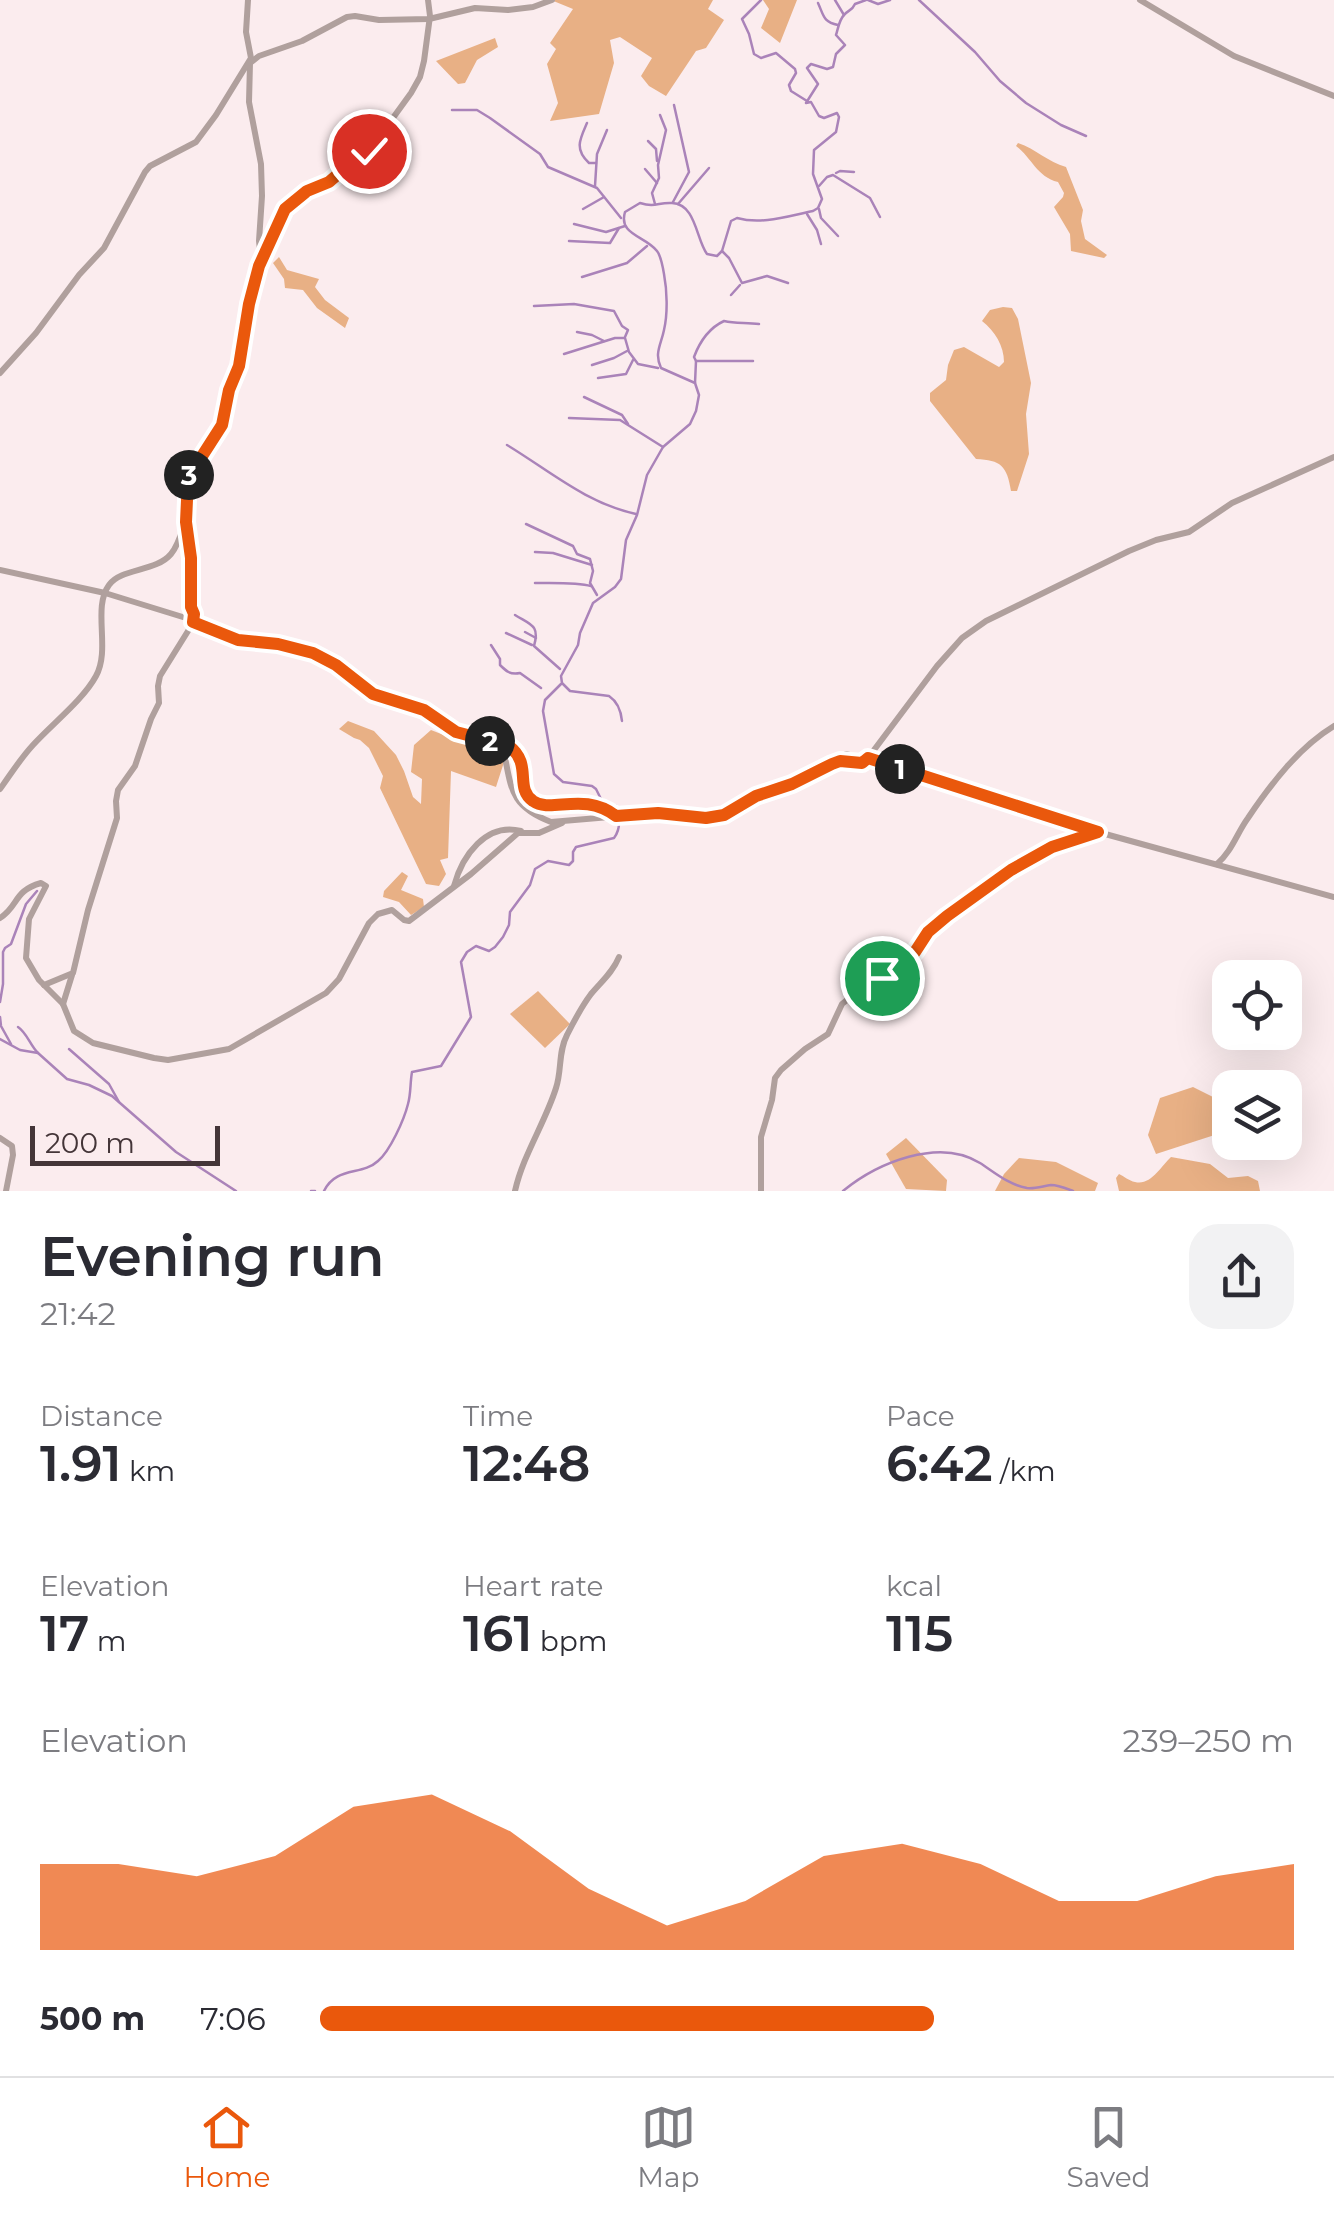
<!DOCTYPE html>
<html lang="en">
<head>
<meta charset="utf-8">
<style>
  :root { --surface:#fff; --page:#f2f2f3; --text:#2b2b33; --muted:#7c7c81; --line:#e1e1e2; --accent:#ea580c }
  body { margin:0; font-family:Montserrat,sans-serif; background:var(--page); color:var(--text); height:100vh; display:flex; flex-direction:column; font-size:38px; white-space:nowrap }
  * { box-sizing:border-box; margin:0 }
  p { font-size:32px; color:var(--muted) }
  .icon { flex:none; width:55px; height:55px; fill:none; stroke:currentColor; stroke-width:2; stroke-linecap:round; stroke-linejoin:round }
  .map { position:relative; height:1191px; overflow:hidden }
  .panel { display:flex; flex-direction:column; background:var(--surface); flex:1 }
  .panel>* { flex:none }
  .tools { position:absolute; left:1212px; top:960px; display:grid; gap:20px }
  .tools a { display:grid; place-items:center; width:90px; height:90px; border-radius:20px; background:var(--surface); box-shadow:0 10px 40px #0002; font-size:50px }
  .scale { position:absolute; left:30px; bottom:25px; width:190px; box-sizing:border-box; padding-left:10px; border:5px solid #443538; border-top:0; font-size:28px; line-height:35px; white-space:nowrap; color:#443538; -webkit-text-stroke:8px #fbecee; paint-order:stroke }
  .pin { position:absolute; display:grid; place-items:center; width:85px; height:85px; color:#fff; margin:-42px; border:5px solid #fff; border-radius:50%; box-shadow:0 2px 10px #0007 }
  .km { position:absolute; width:50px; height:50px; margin:-25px; border-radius:50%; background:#222; color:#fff; font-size:28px; line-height:50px; text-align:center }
  .round { display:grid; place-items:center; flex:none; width:105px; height:105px; border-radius:30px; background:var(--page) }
  .headline { display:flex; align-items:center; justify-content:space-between; height:170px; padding:0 40px }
  h1 { font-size:55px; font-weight:600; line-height:75px }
  .stats { display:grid; grid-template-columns:repeat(3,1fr); gap:15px; height:170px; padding:10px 40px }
  .stats div { display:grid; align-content:center }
  .stats b { font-size:50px; font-weight:600 }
  .stats small { font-size:28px; font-weight:400 }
  .stats p { font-size:28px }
  .chart { height:280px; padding:20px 40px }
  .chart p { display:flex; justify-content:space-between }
  .chart svg { width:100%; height:180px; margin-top:10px; fill:var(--accent); opacity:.7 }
  ul { padding:0 40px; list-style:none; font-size:32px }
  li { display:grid; grid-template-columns:160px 120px 1fr; align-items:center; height:75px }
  li i { height:25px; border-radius:12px; background:var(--accent) }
  .menu { display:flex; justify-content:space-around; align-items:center; height:140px; border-top:2px solid var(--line); background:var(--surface); font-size:28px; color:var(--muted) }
  .menu a { display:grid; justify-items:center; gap:5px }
  .menu .on { color:var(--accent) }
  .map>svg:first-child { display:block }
</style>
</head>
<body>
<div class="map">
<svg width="1334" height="1191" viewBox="0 0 1334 1191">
  <rect width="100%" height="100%" fill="#fbecee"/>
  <g fill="#e8b085">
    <path d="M551,0H713L708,9L724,20L706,48L696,51L666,96L649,86L641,76L652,58L620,37L610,40L614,63L599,114L550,121L558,103L547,64L556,49L550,43L573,9Z"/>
    <path d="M763,0H797L780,43L761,28L769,9Z"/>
    <path d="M495,38L498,47L477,60L465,83L458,84L436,61Z"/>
    <path d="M1018,143C1036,149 1048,162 1066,167L1083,210L1081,221L1085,239L1107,255L1104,258L1071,251L1070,234L1054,207L1063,197L1064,193L1058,182C1037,177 1032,158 1016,146Z"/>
    <path d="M279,257L287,270L319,279L315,287L325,300L349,318L345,328L317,308L303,290L285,288L284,279L273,263Z"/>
    <path d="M1003,307L1012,308L1018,319L1031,383L1026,414L1029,454L1017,491H1011C1007,466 1001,460 976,459L930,401V393L946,380L948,365L954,350L964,347L999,367L1004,362C1004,346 995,331 982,321L990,310Z"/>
    <path d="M348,721L374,731L396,755L404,771L413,797L421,804L422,779L411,772L414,745L431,730L505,759L496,787L451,771L448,858L440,860L446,874L439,886L426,884L380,788L383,776L369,748L360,740L354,738L339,729Z"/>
    <path d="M402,872L408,876L401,890L423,899L424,907L411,915L399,902L383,897L384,891Z"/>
    <path d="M538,991L570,1024L545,1048L510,1014Z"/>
    <path d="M1193,1087L1221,1101L1230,1130L1156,1154L1148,1135L1160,1098Z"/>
    <path d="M906,1138L947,1180L946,1191L906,1189L886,1154Z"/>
    <path d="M1171,1157L1210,1164L1228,1178L1248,1176L1258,1181L1260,1191H1119L1116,1178L1119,1174C1124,1176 1129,1181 1135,1182C1151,1186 1161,1166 1171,1157Z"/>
    <path d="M1019,1158L1056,1162L1098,1183L1095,1191H995L1004,1174Z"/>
  </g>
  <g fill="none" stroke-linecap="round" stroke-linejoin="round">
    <g stroke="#aa83b9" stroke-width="2.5">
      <path d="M761,0L742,19L749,34L754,54L761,58L776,53L795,69L796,73L789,85L791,91L807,101"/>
      <path d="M835,0L844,15"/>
      <path d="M868,0L878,4L890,0"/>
      <path d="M919,0L975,52L1000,81L1026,103L1061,125L1086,136"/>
      <path d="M818,3C824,16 823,22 838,25"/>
      <path d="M452,110H477L490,118L540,154L548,167L597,188L621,218"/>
      <path d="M587,123C580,139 574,149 589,163H596"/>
      <path d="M648,141L656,149L657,161"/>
      <path d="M645,169L657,183"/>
      <path d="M836,173L840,171L854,172"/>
      <path d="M595,186L597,154L607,130"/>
      <path d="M819,186L827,177L833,175L870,198L880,217"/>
      <path d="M673,202L689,172L674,105"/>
      <path d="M655,204L652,193L659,178L658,165L666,130L660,115"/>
      <path d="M678,204L709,168"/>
      <path d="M583,209L604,197"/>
      <path d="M819,209L821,218L838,236"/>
      <path d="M807,214L817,230L821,244"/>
      <path d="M574,224L606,232L625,226"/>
      <path d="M569,241L610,243L619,228"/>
      <path d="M722,251L729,258L742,283L767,276L788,283"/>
      <path d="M582,277L627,263L647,246"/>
      <path d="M731,295L740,285"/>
      <path d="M534,306L574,304L614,311L622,326L628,330L625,337"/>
      <path d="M577,332L592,335L604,341"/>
      <path d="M564,354L615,338H625L629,352L638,364L658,368"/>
      <path d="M696,361L694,357C700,341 709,328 724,321C736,324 747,322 759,324"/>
      <path d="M592,365L614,358L627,351"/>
      <path d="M598,378L626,374L633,360"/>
      <path d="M695,383L696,361H753"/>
      <path d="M584,397L622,415L628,424"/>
      <path d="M569,418L620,420L663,447"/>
      <path d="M507,445C550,471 586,503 636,514"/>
      <path d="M526,524L573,546L577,554L590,559L593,571L590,583L597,595"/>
      <path d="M535,552L553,553L592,565"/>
      <path d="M535,583C550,583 577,582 591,586"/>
      <path d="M515,615C531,625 540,625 534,646L560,669"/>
      <path d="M525,632L536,638"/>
      <path d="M506,633L532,645"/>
      <path d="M491,645L500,659V665C506,671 510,675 520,673L541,688"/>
      <path d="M622,721C621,711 618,702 609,696L570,691L562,683L561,676L578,645L580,633L593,603L615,587L621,579L626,540L637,515L647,475L663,447L690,424L696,411L699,395L695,383L661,368C654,353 661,345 664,330C668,313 667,290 664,274C663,268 661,256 657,251C646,236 618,235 625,212L640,203C656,208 658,202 672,203C696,204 696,239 707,254L717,256L722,251L731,221L737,218C762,225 788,216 813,211L818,208L822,199L813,174L814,150L836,132L839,117L837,113L824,118L819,116L811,102L806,103L818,84L807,68L811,64L827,69L833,67L836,54L845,45L836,35C838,29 839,20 844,15C848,10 852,11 855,4L866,0"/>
      <path d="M0,1002L3,984V952L5,948L11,944L26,904L37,891"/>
      <path d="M0,1017L1,1026L11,1044"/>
      <path d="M18,1027C27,1033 30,1045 38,1053"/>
      <path d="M0,1039L20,1050L38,1053L67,1079L89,1085L112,1096L176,1152L236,1191"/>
      <path d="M69,1049L109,1084L119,1102"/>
      <path d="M311,1191H315"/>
      <path d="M324,1191C336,1166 362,1176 378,1161C390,1151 404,1120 408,1104C411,1094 410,1083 412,1072L441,1066L471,1017L461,962L467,952L476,946L489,951L495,947L503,937L509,925L510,912L530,885L535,869L548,861L569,865L573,861V852L576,847L614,838C621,829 620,816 616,806L601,799L596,789L592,786L563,782L554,774L543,711L545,700L561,684"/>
      <path d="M843,1191C877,1163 939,1137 980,1163C994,1172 1009,1185 1027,1188C1035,1189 1043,1186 1051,1185C1058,1185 1065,1188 1073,1191"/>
    </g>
    <g stroke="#b0a09d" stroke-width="6">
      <path d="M1140,0L1234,56L1334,96"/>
      <path d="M261,259L259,241L262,196L261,164L249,102L250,63L259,56L302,41L347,17L355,16L379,20L429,19L475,8L508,10L533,7L552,0"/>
      <path d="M0,373L36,333L79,275L104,248L145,172L150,166L196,142L216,115L251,58L246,32L248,0"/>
      <path d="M0,570L105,593L186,618L238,640L278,644L313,653L336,665L373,694L424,710L456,732L509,746L521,759L524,789L528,796L538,804H593L605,808L616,817"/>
      <path d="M502,744C512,784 506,805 551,822L657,813L706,818L723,815L756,796L792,783L832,763L840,761L862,763L868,758L937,666L962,638L986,621L1129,551L1156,540L1189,532L1232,503L1334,457"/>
      <path d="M846,754L1015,804L1087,829L1334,897"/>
      <path d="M0,789C11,774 20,759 33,745C52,724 83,700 96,676C111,649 92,608 109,585C121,568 156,572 171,554C177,547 181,535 184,526"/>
      <path d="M1217,864C1232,851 1237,833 1248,818C1271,784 1299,747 1334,726"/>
      <path d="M454,886C462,856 486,822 521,831"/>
      <path d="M0,918C19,906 13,891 41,883L46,886L29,919L26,958L39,980L63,1004L74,1031L93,1043L154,1058L168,1060L229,1049L326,993L339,979L369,923L378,914L392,910L404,920L409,921L471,874L518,833H539L562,823"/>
      <path d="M44,985L73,973L88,910L117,818L116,801L118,790L135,766L151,719L159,703L158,686L160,676L193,623L191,558L186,522L188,478L222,425L229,390L239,366L249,304L259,266L285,209L307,191L329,182L352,162L369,151L411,93L420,77L424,61L430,16L428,0"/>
      <path d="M63,1004L72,975"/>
      <path d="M0,1138L12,1146L13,1155L6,1191"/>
      <path d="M515,1191C523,1155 545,1123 556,1088C562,1070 558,1052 567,1035C574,1021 582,1006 591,994C601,982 613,972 619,957"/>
      <path d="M761,1191V1137L772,1100L775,1078L781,1070L805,1049L828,1034L842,1004L853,995L877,989L882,979L915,953L928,933L947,915L1037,854L1052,847L1098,832"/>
    </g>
  </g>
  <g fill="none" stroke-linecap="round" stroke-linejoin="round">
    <defs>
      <path id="route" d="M369,151L352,162L329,182L307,191L285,209L259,266L249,304L239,366L229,390L222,425L188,478L186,522L191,558V607L194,614L193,622L238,640L278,644L313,653L336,665L373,694L424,710L456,732L509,746C533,764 514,788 533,801C551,814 583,791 616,816L658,813L706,818L724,815L756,796L792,784L832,764L840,761L862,763L868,758L1098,832L1052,847L1011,870L947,916L928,932L915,952L882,978"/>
    </defs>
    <use href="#route" stroke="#fff" stroke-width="20"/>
    <use href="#route" stroke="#ea580c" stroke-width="12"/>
  </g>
</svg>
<div class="tools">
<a><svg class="icon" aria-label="locate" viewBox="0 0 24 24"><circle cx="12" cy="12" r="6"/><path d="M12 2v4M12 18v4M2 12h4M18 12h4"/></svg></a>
<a><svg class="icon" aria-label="layers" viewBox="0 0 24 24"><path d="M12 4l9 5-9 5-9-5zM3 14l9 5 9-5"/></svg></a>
</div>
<div class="scale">200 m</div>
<div class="pin" style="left:882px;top:978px;background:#1e9e55"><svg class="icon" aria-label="arrive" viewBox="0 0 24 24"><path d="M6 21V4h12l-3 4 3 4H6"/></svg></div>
<div class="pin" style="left:369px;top:151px;background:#d93025"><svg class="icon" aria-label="check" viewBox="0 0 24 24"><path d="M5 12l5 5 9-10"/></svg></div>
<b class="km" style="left:900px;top:769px">1</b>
<b class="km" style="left:490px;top:741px">2</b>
<b class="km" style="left:189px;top:475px">3</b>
</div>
<section class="panel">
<div class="headline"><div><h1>Evening run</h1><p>21:42</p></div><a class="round"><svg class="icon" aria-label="share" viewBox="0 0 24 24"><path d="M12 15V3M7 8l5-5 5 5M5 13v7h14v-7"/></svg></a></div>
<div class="stats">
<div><p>Distance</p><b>1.91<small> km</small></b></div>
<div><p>Time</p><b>12:48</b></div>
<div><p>Pace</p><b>6:42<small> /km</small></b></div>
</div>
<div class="stats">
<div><p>Elevation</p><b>17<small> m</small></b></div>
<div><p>Heart rate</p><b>161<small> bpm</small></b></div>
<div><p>kcal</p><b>115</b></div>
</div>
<div class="chart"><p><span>Elevation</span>239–250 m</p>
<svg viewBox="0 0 160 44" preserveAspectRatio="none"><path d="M0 44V23L10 23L20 26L30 21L40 9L50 6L60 15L70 29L80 38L90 32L100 21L110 18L120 23L130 32L140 32L150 26L160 23V44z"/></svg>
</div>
<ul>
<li><b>500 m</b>7:06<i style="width:63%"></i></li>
</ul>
</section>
<nav class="menu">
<a class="on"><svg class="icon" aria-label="home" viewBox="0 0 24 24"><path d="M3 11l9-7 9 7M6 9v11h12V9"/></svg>Home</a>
<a><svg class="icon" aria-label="map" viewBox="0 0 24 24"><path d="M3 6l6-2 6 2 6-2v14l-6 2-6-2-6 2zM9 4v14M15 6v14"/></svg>Map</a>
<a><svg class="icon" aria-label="saved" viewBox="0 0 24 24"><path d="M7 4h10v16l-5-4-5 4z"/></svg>Saved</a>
</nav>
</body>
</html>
